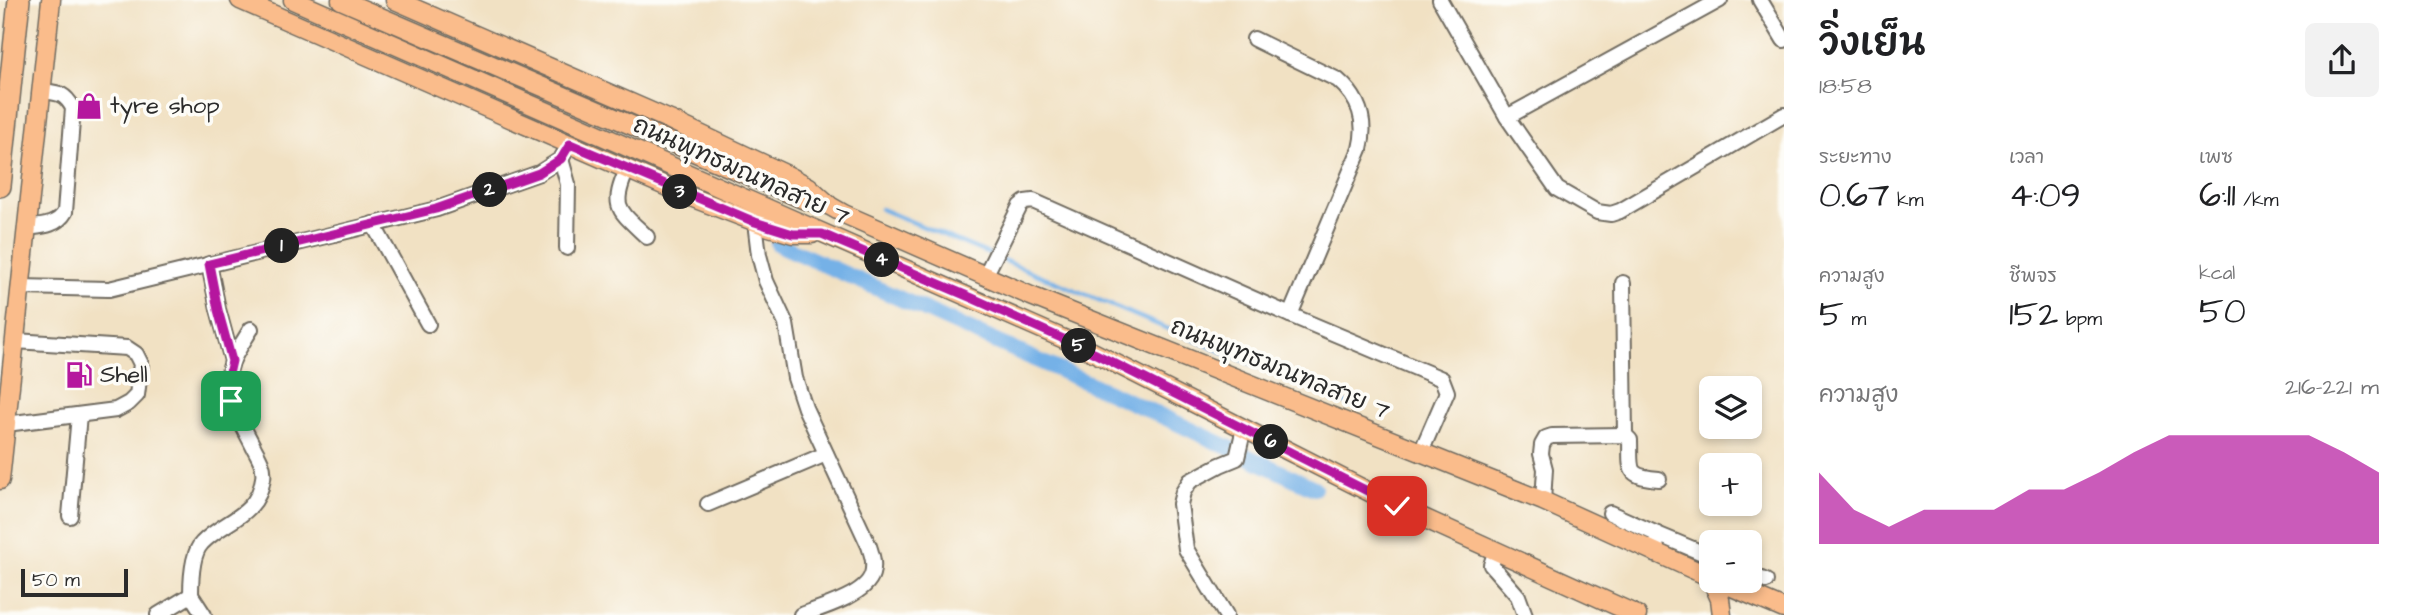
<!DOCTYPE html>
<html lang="th">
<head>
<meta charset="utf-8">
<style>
  :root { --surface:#fff; --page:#f2f2f2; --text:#202124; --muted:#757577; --accent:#b5179e }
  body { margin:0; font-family:"Architects Daughter","Playpen Sans Thai",sans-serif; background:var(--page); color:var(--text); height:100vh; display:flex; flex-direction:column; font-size:26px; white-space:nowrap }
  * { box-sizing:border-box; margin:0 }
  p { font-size:23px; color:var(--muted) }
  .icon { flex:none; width:38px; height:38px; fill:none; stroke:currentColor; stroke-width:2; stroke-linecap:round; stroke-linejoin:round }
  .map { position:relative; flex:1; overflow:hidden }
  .details { display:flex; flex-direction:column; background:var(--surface); width:630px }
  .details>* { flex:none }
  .buttons { position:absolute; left:1699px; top:376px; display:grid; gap:14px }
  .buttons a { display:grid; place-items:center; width:63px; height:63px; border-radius:10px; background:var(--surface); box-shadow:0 4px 10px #0003; font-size:35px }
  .scale { position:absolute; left:21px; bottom:18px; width:107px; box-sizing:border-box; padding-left:7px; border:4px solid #2b2b2b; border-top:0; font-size:19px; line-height:24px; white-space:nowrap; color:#2b2b2b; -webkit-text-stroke:5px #fdfcf7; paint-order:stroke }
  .pin { position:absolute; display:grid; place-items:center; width:60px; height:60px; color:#fff; margin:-30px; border-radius:14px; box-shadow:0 4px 10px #0006 }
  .km { position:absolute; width:35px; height:35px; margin:-18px; border-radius:50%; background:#222; color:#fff; font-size:19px; line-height:35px; text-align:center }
  .round { display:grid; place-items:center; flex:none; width:74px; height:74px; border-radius:10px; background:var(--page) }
  .headline { display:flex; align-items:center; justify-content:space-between; height:119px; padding:0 35px }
  h1 { font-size:38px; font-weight:600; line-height:52px }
  .figures { display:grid; grid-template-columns:repeat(3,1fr); gap:10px; height:119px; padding:7px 35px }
  .figures div { display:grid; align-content:center }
  .figures b { font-size:35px; font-weight:600 }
  .figures small { font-size:19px; font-weight:400 }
  .figures p { font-size:19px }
  .chart { height:196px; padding:14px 35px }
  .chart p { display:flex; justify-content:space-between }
  .chart svg { width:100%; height:126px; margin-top:7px; fill:var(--accent); opacity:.7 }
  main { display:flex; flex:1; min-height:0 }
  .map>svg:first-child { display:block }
</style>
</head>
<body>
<main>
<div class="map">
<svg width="1784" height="615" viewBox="0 0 1784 615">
  <rect width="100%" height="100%" fill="#fdfcf7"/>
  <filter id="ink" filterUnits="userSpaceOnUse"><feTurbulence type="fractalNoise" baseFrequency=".0143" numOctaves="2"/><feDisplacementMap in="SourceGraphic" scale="14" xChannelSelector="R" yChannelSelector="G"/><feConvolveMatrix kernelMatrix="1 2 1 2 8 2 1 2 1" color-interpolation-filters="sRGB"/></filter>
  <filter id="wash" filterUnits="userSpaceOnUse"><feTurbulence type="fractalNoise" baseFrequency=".00686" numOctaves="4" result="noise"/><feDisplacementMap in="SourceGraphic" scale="28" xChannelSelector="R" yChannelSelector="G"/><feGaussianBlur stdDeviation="1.57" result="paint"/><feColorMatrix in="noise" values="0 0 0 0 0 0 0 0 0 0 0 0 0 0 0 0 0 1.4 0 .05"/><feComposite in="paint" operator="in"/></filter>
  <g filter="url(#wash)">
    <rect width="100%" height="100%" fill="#f1e1c3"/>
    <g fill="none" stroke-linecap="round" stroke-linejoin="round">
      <path stroke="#75b1e7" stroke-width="4.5" d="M881,209L1350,405"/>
      <path stroke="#75b1e7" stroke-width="16" d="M778,244L1164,417L1314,488"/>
    </g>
  </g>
  <g filter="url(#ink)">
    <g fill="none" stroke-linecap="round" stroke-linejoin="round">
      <defs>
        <g id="minor">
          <path d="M1440,0L1507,117L1557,189L1597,212L1611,214L1620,211L1784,115"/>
          <path d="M1760,0L1784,40"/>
          <path d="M1254,39L1338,80C1360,99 1367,121 1360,149L1290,315L1442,379L1447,392L1421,452"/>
          <path d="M1507,117L1720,0"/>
          <path d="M561,159L568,184L567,248"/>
          <path d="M627,170C610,208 619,210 647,237"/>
          <path d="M755,222L759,255L766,281L786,324L795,378L805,408L869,546C872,555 875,564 872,574C866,595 821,608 801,615"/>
          <path d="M373,224L428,324"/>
          <path d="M26,228C41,226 57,226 65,212L73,108C64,92 58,93 41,91"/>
          <path d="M209,264L218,309L232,361"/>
          <path d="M985,276L1020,206L1025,202L1033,201L1290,315"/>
          <path d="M1623,283L1625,435"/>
          <path d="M20,287L109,289L437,209L539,173L561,159L570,144"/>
          <path d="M6,424L116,410L129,403L137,395L141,364L136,354L127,348L15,341"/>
          <path d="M1543,501L1545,469L1541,454L1542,445L1546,438L1552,436L1625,435L1630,440C1631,470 1625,476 1659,479"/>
          <path d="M708,504L826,454"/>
          <path d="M1610,513L1657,534L1656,555"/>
          <path d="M70,516L79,415"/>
          <path d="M1657,534L1712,557"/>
          <path d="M1496,550L1491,565L1518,596L1525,615"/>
          <path d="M1750,574L1766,581"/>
          <path d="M191,595C191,580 192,553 202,543C224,520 258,517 263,478C265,467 259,457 254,448C241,421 220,392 232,362C237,350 245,339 251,329"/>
          <path d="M158,615L191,595L204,615"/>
          <path d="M1226,615L1186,549L1180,504L1183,492L1190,481L1220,465L1237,458L1244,428"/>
        </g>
        <g id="major">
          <path d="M240,0L688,196L769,227L793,234H812"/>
          <path d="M293,0L1089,350L1397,506L1637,615"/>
          <path d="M341,0L805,200L828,205"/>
          <path d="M395,0L670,120L789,176L809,187L830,206L844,214L1031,296L1543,501L1712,578"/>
          <path d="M0,480L51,0"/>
          <path d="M1712,581L1720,599L1722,615"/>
          <path d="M1718,581L1784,609"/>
        </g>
        <path id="highway" d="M0,186L19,0"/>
      </defs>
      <use href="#minor" stroke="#706b60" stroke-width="18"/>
      <use href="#major" stroke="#706b60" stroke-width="21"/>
      <use href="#highway" stroke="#706b60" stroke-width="24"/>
      <use href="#minor" stroke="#fff" stroke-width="14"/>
      <use href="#major" stroke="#fabc8b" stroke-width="18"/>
      <use href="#highway" stroke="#fabc8b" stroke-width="21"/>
    </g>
  </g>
  <g fill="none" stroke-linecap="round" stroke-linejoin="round" filter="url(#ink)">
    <defs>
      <path id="route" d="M231,401L229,374L232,361L218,310L209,264L436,209L539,173L561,159L570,144L755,222L793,234H822L972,298L1088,350L1397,506"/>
    </defs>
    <use href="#route" stroke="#fff" stroke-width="14"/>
    <use href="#route" stroke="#b5179e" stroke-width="9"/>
  </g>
  <defs>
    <symbol id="shop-bare" viewBox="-9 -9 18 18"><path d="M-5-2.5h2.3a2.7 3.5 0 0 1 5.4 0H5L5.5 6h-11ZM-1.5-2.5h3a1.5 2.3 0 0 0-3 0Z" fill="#b5179e" stroke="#fdfcf7" stroke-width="2.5" paint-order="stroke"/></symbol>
    <symbol id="fuel-bare" viewBox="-9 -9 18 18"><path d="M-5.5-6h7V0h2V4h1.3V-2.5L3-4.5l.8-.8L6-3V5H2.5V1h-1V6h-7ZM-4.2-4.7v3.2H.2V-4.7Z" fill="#b5179e" stroke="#fdfcf7" stroke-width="2.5" paint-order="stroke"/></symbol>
  </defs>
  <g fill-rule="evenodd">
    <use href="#shop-bare" x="70" y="87" width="38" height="38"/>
    <use href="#fuel-bare" x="60" y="356" width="38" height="38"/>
  </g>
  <g text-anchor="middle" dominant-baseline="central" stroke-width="7" stroke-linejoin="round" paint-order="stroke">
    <g font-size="24" fill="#2b2b2b" stroke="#fdfcf7" text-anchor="start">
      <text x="110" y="106">tyre shop</text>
      <text x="100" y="375">Shell</text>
    </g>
    <g font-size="24" fill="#2b2b2b" stroke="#fdfcf7">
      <text transform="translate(741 171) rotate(24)">ถนนพุทธมณฑลสาย 7</text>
      <text transform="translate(1280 369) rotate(22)">ถนนพุทธมณฑลสาย 7</text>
    </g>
  </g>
</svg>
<div class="buttons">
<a><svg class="icon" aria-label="layers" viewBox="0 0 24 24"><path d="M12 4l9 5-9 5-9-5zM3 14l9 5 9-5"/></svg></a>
<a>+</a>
<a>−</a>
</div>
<div class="scale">50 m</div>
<div class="pin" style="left:231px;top:401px;background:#1e9e55"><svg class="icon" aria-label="arrive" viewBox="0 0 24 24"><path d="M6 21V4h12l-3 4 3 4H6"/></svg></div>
<div class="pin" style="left:1397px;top:506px;background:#d93025"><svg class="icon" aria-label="check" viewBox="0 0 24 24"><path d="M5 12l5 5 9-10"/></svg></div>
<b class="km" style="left:282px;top:246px">1</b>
<b class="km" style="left:490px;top:190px">2</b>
<b class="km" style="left:680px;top:192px">3</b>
<b class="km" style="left:882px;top:260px">4</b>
<b class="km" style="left:1079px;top:346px">5</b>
<b class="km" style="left:1271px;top:442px">6</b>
</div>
<section class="details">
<div class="headline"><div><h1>วิ่งเย็น</h1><p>18:58</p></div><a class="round"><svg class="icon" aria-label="share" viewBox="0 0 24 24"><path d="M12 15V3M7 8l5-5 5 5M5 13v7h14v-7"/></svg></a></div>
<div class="figures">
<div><p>ระยะทาง</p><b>0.67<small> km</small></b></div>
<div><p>เวลา</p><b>4:09</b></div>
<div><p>เพซ</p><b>6:11<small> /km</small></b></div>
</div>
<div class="figures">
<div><p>ความสูง</p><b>5<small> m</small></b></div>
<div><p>ชีพจร</p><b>152<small> bpm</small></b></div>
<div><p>kcal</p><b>50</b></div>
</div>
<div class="chart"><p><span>ความสูง</span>216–221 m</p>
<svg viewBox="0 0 160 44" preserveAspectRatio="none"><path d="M0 44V19L10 32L20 38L30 32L40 32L50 32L60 25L70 25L80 19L90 12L100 6L110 6L120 6L130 6L140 6L150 12L160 19V44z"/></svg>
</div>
</section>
</main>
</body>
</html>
